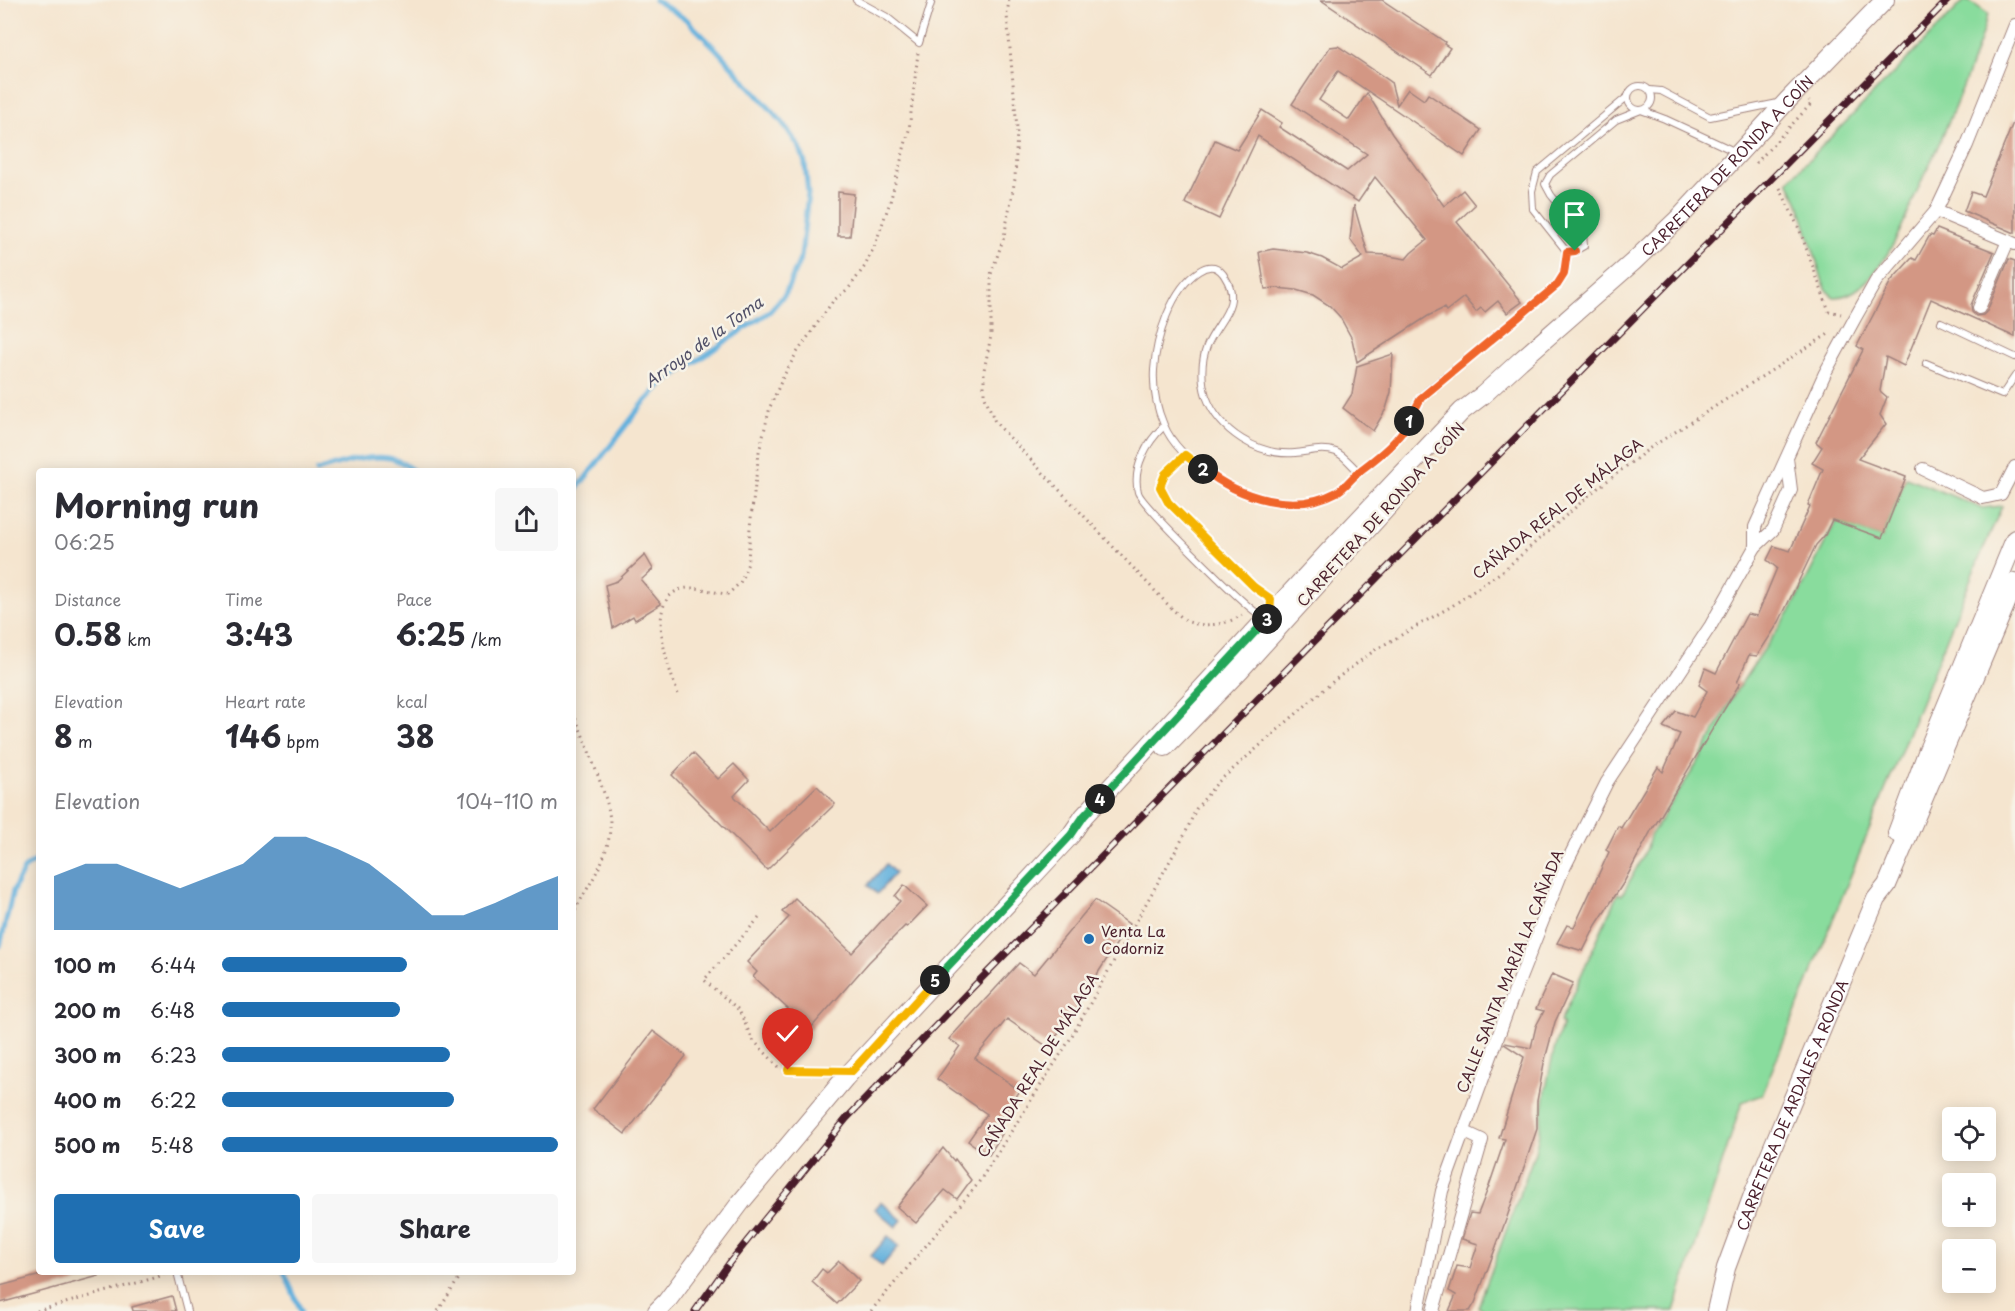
<!DOCTYPE html>
<html lang="en">
<head>
<meta charset="utf-8">
<style>
  :root { --surface:#fff; --page:#f7f7f7; --text:#2b2b33; --muted:#7c7c81; --accent:#1f6fb2 }
  body { margin:0; font-family:"Playpen Sans",sans-serif; background:var(--page); color:var(--text); height:100vh; display:flex; flex-direction:column; font-size:22px; white-space:nowrap }
  * { box-sizing:border-box; margin:0 }
  p { font-size:20px; color:var(--muted) }
  .icon { flex:none; width:33px; height:33px; fill:none; stroke:currentColor; stroke-width:2; stroke-linecap:round; stroke-linejoin:round }
  .map { position:relative; flex:1; overflow:hidden }
  .sheet { position:absolute; left:36px; top:468px; width:540px; height:807px; display:flex; flex-direction:column; background:var(--surface); border-radius:6px; box-shadow:0 3px 15px #0003 }
  .sheet>* { flex:none }
  .tools { position:absolute; left:1942px; top:1107px; display:grid; gap:12px }
  .tools a { display:grid; place-items:center; width:54px; height:54px; border-radius:6px; background:var(--surface); box-shadow:0 3px 15px #0003; font-size:30px }
  .pin { position:absolute; display:grid; place-items:center; width:51px; height:51px; color:#fff; margin:-62px -26px; border-radius:50% 50% 50% 0; rotate:-45deg; box-shadow:0 0 6px #0007 }
  .pin .icon { rotate:45deg }
  .km { position:absolute; width:30px; height:30px; margin:-15px; border-radius:50%; background:#222; color:#fff; font-size:16px; line-height:30px; text-align:center }
  .round { display:grid; place-items:center; flex:none; width:63px; height:63px; border-radius:6px; background:var(--page) }
  .overview { display:flex; align-items:center; justify-content:space-between; height:102px; padding:0 18px }
  h1 { font-size:33px; font-weight:700; line-height:45px }
  .figures { display:grid; grid-template-columns:repeat(3,1fr); gap:9px; height:102px; padding:6px 18px }
  .figures div { display:grid; align-content:center }
  .figures b { font-size:30px; font-weight:700 }
  .figures small { font-size:16px; font-weight:400 }
  .figures p { font-size:16px }
  .chart { height:168px; padding:12px 18px }
  .chart p { display:flex; justify-content:space-between }
  .chart svg { width:100%; height:108px; margin-top:6px; fill:var(--accent); opacity:.7 }
  .cta { display:flex; gap:12px; margin-top:auto; padding:12px 18px }
  .cta a { flex:1; height:69px; border-radius:6px; background:var(--accent); color:#fff; font-size:24px; font-weight:700; line-height:69px; text-align:center }
  .cta a+a { background:var(--page); color:var(--text) }
  ul { padding:0 18px; list-style:none; font-size:20px }
  li { display:grid; grid-template-columns:96px 72px 1fr; align-items:center; height:45px }
  li i { height:15px; border-radius:8px; background:var(--accent) }
  .map>svg:first-child { display:block }
</style>
</head>
<body>
<div class="map">
<svg width="2015" height="1311" viewBox="0 0 2015 1311">
  <rect width="100%" height="100%" fill="#f7f3e8"/>
  <filter id="ink" filterUnits="userSpaceOnUse"><feTurbulence type="fractalNoise" baseFrequency=".0167" numOctaves="2"/><feDisplacementMap in="SourceGraphic" scale="12" xChannelSelector="R" yChannelSelector="G"/><feConvolveMatrix kernelMatrix="1 2 1 2 8 2 1 2 1" color-interpolation-filters="sRGB"/></filter>
  <filter id="wash" filterUnits="userSpaceOnUse"><feTurbulence type="fractalNoise" baseFrequency=".008" numOctaves="4" result="noise"/><feDisplacementMap in="SourceGraphic" scale="24" xChannelSelector="R" yChannelSelector="G"/><feGaussianBlur stdDeviation="1.35" result="paint"/><feColorMatrix in="noise" values="0 0 0 0 0 0 0 0 0 0 0 0 0 0 0 0 0 1.4 0 .05"/><feComposite in="paint" operator="in"/></filter>
  <g filter="url(#wash)">
    <rect width="100%" height="100%" fill="#f5e5cf"/>
    <g fill="#89dc9d" stroke="#6a7e64" stroke-width="1.5">
      <path d="M1965,0H1968L1988,14C1970,76 1945,133 1917,191C1908,212 1900,235 1888,253C1877,271 1857,298 1834,297L1828,292L1823,282L1800,207L1788,181Z"/>
      <path d="M1906,477L1981,508L2002,506L1973,573L1762,1095L1742,1102L1674,1311H1486L1478,1307L1535,1152C1545,1109 1546,1065 1563,1024L1560,1022L1618,893L1622,895L1647,848L1650,836L1698,762L1736,691L1792,608L1836,521L1882,538Z"/>
    </g>
    <g fill="#64b1dd" stroke="#576884" stroke-width="1.5">
      <path d="M886,864L895,873L877,894L868,885Z"/>
      <path d="M881,1202L902,1220L896,1227L875,1209Z"/>
      <path d="M888,1236L899,1246L882,1266L871,1256Z"/>
    </g>
    <g fill="none" stroke-linecap="round" stroke-linejoin="round">
      <g stroke="#64b1dd" stroke-width="5">
        <path d="M317,471C338,465 367,454 389,458C398,459 407,466 414,471"/>
        <path d="M573,494L642,405L661,385L769,312L785,294L801,257L808,194L805,163L800,148L782,122L717,50L687,20L655,0"/>
        <path d="M0,946L13,891L24,869L39,858"/>
        <path d="M284,1272L301,1311"/>
      </g>
    </g>
    <g id="blocks">
      <g fill="#d39784">
        <path d="M1321,0H1382L1445,42L1444,44L1450,48L1432,75Z"/>
        <path d="M1338,46L1391,82L1397,105L1408,89L1424,100L1428,94L1481,130L1464,156L1338,71L1319,100L1349,120L1367,93L1392,134L1444,206L1463,190L1475,205L1457,222L1522,302L1507,313L1498,301L1485,312L1481,308L1476,312L1464,297L1446,311L1444,308L1428,316L1357,362L1352,339L1340,317L1330,306L1313,295L1296,290L1276,288L1265,289L1259,252L1273,249L1307,253L1322,258L1342,269L1363,257L1350,239L1354,205L1368,254L1388,255L1389,256L1406,259L1411,253L1427,240L1375,177L1358,202L1258,136L1219,219L1185,203L1215,140L1237,150L1262,110L1282,123L1279,127L1347,171L1367,154L1292,104L1330,47Z"/>
        <path d="M2015,118V233L1964,211L1971,192L1983,196Z"/>
        <path d="M838,192L854,194L850,236H838Z"/>
        <path d="M1937,229L1994,252L1971,305L1972,312L1976,316L1983,315L1987,311L2009,259L2015,261V337L1931,299L1904,366L1886,357L1880,391L1887,397L1880,415L1886,424L1858,459L1906,477L1882,538L1832,520L1825,535L1816,545L1779,622L1757,656L1749,655L1737,682L1740,683L1654,827H1653L1624,882L1596,925L1583,951L1557,943L1567,925L1574,927L1609,852L1606,850L1618,826L1621,828L1658,767L1663,772L1680,734L1663,727L1676,711L1693,717L1707,691L1699,685L1705,668L1716,673L1747,614L1757,616L1777,568L1767,560L1774,546L1790,551L1810,506L1808,505L1823,469L1812,463L1822,447L1816,442L1863,350L1857,346L1891,281L1912,258L1916,260L1930,235L1933,236Z"/>
        <path d="M1393,354L1391,392L1386,409L1373,431L1343,408L1352,394L1357,366Z"/>
        <path d="M645,555L653,569L641,580L661,604L635,620L633,616L613,628L605,585L617,581Z"/>
        <path d="M693,753L718,779L734,764L749,780L734,796L770,832L817,786L835,804L767,870L672,775Z"/>
        <path d="M904,885L927,906L907,927L905,926L869,962L810,1029L753,977L757,972L747,962L789,917L782,912L795,898L852,953L900,901L895,896Z"/>
        <path d="M1095,900L1129,924L1077,1006L1079,1007L1048,1047L1007,1019L975,1058L1020,1091L993,1128L1002,1134L989,1155L968,1141L987,1114L937,1079L960,1046L949,1039L1019,963L1034,974Z"/>
        <path d="M1552,974L1573,983L1555,1022L1544,1063L1537,1101V1129L1507,1217L1475,1303L1470,1311H1449L1456,1295L1449,1291L1457,1266L1470,1268L1478,1244L1462,1239L1470,1213L1478,1214L1489,1186L1505,1139L1499,1138L1524,1057L1504,1044L1505,1043L1531,1048L1536,1026L1544,1011L1536,1009Z"/>
        <path d="M653,1031L686,1056L625,1134L593,1109Z"/>
        <path d="M943,1148L954,1161L955,1159L971,1180L957,1199L945,1190L916,1223L897,1207Z"/>
        <path d="M839,1261L859,1281L837,1304L812,1282L822,1269L827,1273Z"/>
        <path d="M52,1272H99V1276L0,1303V1286Z"/>
        <path d="M172,1296L176,1311H133L132,1307Z"/>
      </g>
    </g>
  </g>
  <g filter="url(#ink)">
    <use href="#blocks" fill-opacity="0" stroke="#a0827d" stroke-width="1.5"/>
    <g fill="none" stroke-linecap="round" stroke-linejoin="round">
      <defs>
        <g id="service">
          <path d="M856,0L887,17L919,43L932,0"/>
          <circle cx="1640" cy="98" r="12"/>
          <path d="M1650,90L1661,91L1710,117L1778,103"/>
          <path d="M1627,97L1537,172L1532,191L1533,209L1567,252L1575,251L1584,246L1583,234L1551,195L1545,184L1550,175L1616,120L1641,110L1665,119L1736,152"/>
          <path d="M1941,322L2015,357"/>
          <path d="M1926,363L2002,395L2015,376"/>
          <path d="M1164,426C1147,442 1132,468 1138,492C1140,503 1242,603 1257,613C1261,615 1262,615 1266,616"/>
          <path d="M1185,455L1165,474L1160,487L1168,502L1254,587L1271,599L1280,600"/>
          <path d="M1359,472C1352,466 1344,455 1336,452C1322,447 1309,452 1295,453C1259,456 1219,432 1206,396C1201,381 1201,361 1207,346C1217,321 1243,305 1225,277C1223,273 1218,268 1214,267C1209,266 1203,268 1199,271C1171,289 1156,338 1154,370C1153,388 1157,409 1164,425C1173,447 1194,464 1213,476C1228,486 1246,495 1264,499C1287,504 1318,505 1339,491C1348,485 1356,474 1365,467C1380,456 1395,444 1405,428C1412,418 1414,405 1422,396C1434,384 1449,374 1462,364C1493,337 1525,311 1557,285L1564,274L1567,252"/>
          <path d="M177,1272L187,1311"/>
        </g>
        <g id="minor">
          <path d="M1936,211L2015,244"/>
          <path d="M1979,308L2008,241"/>
          <path d="M1923,469L1983,498L2001,494L2015,467"/>
          <path d="M1755,547V527L1825,373L1855,318L1876,281L1936,211L1967,145L2015,25"/>
          <path d="M1418,1311L1442,1191L1511,1001L1562,872L1607,782L1711,625L1755,547L1773,530L1791,490L1787,458"/>
          <path d="M1433,1311L1482,1140L1463,1131"/>
        </g>
        <g id="secondary">
          <path d="M1165,747L1240,670L1413,479"/>
          <path d="M1897,833L1928,750L2015,539"/>
          <path id="s1" d="M657,1311L667,1301L741,1202L845,1078L1071,835L1084,816L1329,551L1462,411L1483,395L1520,361L1633,262L1680,217L1787,101L1885,0"/>
          <path id="s2" d="M1716,1311L1726,1268L1754,1192L1876,899L1887,885L2015,582"/>
        </g>
      </defs>
      <use href="#service" stroke="#a0827d" stroke-width="8"/>
      <use href="#minor" stroke="#a0827d" stroke-width="14"/>
      <use href="#secondary" stroke="#a0827d" stroke-width="20"/>
      <g stroke="#a0827d" stroke-width="3" stroke-dasharray="1.5 4.5" stroke-linecap="butt">
        <path d="M1009,0L1007,15L1017,128L1015,179L1004,237L991,274V336L984,370V394L995,422L1173,610C1178,614 1184,620 1189,622C1206,628 1228,624 1242,615"/>
        <path d="M1756,163L1811,104L1809,101"/>
        <path d="M1780,188L1800,231L1829,311L1841,314"/>
        <path d="M678,694C669,669 643,599 682,589C698,585 712,593 728,594L740,583L748,563L750,527L759,452L770,407L783,377L796,354L833,301L849,288L865,266L875,245L890,202L909,130L918,53"/>
        <path d="M573,713C583,734 589,752 597,773C607,802 616,821 605,853C598,874 583,894 573,914"/>
        <path d="M759,918L704,980L739,1010L752,1039L779,1067L788,1069L829,1070"/>
        <path d="M37,1311L158,1277L167,1272"/>
        <path d="M438,1311L463,1272"/>
        <path d="M871,1311L977,1185L1069,1041L1185,834L1196,809L1217,783L1336,679L1375,650L1452,606L1504,570L1594,491L1650,448L1830,333"/>
      </g>
      <use href="#service" stroke="#fff" stroke-width="6"/>
      <use href="#minor" stroke="#fff" stroke-width="12"/>
      <use href="#secondary" stroke="#fff" stroke-width="18"/>
      <defs>
        <path id="rail" d="M695,1311L730,1262L846,1119L970,990L1948,0"/>
      </defs>
      <use href="#rail" stroke="#4a1f2b" stroke-width="7"/>
      <use href="#rail" stroke="#f7f3e8" stroke-width="4.5" stroke-dasharray="14" stroke-linecap="butt"/>
    </g>
  </g>
  <g fill="none" stroke-linecap="round" stroke-linejoin="round" filter="url(#ink)">
    <defs>
      <path id="split-1" d="M1409,421L1421,398L1557,285L1564,274L1567,252L1575,251"/>
      <path id="split-2" d="M1203,469C1240,498 1294,515 1337,492C1346,487 1353,476 1361,470C1379,456 1398,442 1409,421"/>
      <path id="split-3" d="M1203,469L1185,455L1165,474L1160,487L1168,502L1254,587L1271,599L1270,616L1267,619"/>
      <path id="split-4" d="M1100,799L1267,619"/>
      <path id="split-5" d="M935,980L1071,835L1084,816L1100,799"/>
      <path id="split-6" d="M788,1070L852,1071L935,980"/>
    </defs>
    <use href="#split-1" stroke="#fff" stroke-width="12"/>
    <use href="#split-2" stroke="#fff" stroke-width="12"/>
    <use href="#split-3" stroke="#fff" stroke-width="12"/>
    <use href="#split-4" stroke="#fff" stroke-width="12"/>
    <use href="#split-5" stroke="#fff" stroke-width="12"/>
    <use href="#split-6" stroke="#fff" stroke-width="12"/>
    <use href="#split-1" stroke="#f0652b" stroke-width="8"/>
    <use href="#split-2" stroke="#f0652b" stroke-width="8"/>
    <use href="#split-3" stroke="#f5b400" stroke-width="8"/>
    <use href="#split-4" stroke="#22a559" stroke-width="8"/>
    <use href="#split-5" stroke="#22a559" stroke-width="8"/>
    <use href="#split-6" stroke="#f5b400" stroke-width="8"/>
  </g>
  <circle fill="#1f6fb2" stroke="#f7f3e8" stroke-width="2" cx="1089" cy="939" r="6"/>
  <g text-anchor="middle" dominant-baseline="central" stroke-width="5" stroke-linejoin="round" paint-order="stroke">
    <g font-size="15" fill="#4a1f2b" stroke="#f7f3e8">
      <text stroke="none"><textPath href="#s1" startOffset="1570">CARRETERA DE RONDA A COÍN</textPath></text>
      <text transform="translate(1557 508) rotate(-39)">CAÑADA REAL DE MÁLAGA</text>
      <text transform="translate(1380 514) rotate(-48)">CARRETERA DE RONDA A COÍN</text>
      <text transform="translate(1509 971) rotate(-68)">CALLE SANTA MARÍA LA CAÑADA</text>
      <text transform="translate(1037 1065) rotate(-58)">CAÑADA REAL DE MÁLAGA</text>
      <text stroke="none"><textPath href="#s2" startOffset="220">CARRETERA DE ARDALES A RONDA</textPath></text>
    </g>
    <g font-size="15" fill="#4a1f2b" stroke="#f7f3e8" text-anchor="start">
      <text x="1101" y="930">Venta La<tspan x="1101" dy="17">Codorniz</tspan></text>
    </g>
    <g font-size="16" font-style="italic" fill="#535269" stroke="#f7f3e8">
      <text transform="translate(703 341) rotate(-36)">Arroyo de la Toma</text>
    </g>
  </g>
</svg>
<div class="tools">
<a><svg class="icon" aria-label="locate" viewBox="0 0 24 24"><circle cx="12" cy="12" r="6"/><path d="M12 2v4M12 18v4M2 12h4M18 12h4"/></svg></a>
<a>+</a>
<a>−</a>
</div>
<div class="pin" style="left:1575px;top:251px;background:#1e9e55"><svg class="icon" aria-label="arrive" viewBox="0 0 24 24"><path d="M6 21V4h12l-3 4 3 4H6"/></svg></div>
<div class="pin" style="left:788px;top:1070px;background:#d93025"><svg class="icon" aria-label="check" viewBox="0 0 24 24"><path d="M5 12l5 5 9-10"/></svg></div>
<b class="km" style="left:1409px;top:421px">1</b>
<b class="km" style="left:1203px;top:469px">2</b>
<b class="km" style="left:1267px;top:619px">3</b>
<b class="km" style="left:1100px;top:799px">4</b>
<b class="km" style="left:935px;top:980px">5</b>
<section class="sheet">
<div class="overview"><div><h1>Morning run</h1><p>06:25</p></div><a class="round"><svg class="icon" aria-label="share" viewBox="0 0 24 24"><path d="M12 15V3M7 8l5-5 5 5M5 13v7h14v-7"/></svg></a></div>
<div class="figures">
<div><p>Distance</p><b>0.58<small> km</small></b></div>
<div><p>Time</p><b>3:43</b></div>
<div><p>Pace</p><b>6:25<small> /km</small></b></div>
</div>
<div class="figures">
<div><p>Elevation</p><b>8<small> m</small></b></div>
<div><p>Heart rate</p><b>146<small> bpm</small></b></div>
<div><p>kcal</p><b>38</b></div>
</div>
<div class="chart"><p><span>Elevation</span>104–110 m</p>
<svg viewBox="0 0 160 44" preserveAspectRatio="none"><path d="M0 44V22L10 17L20 17L30 22L40 27L50 22L60 17L70 6L80 6L90 11L100 17L110 27L120 38L130 38L140 33L150 27L160 22V44z"/></svg>
</div>
<ul>
<li><b>100 m</b>6:44<i style="width:55%"></i></li>
<li><b>200 m</b>6:48<i style="width:53%"></i></li>
<li><b>300 m</b>6:23<i style="width:68%"></i></li>
<li><b>400 m</b>6:22<i style="width:69%"></i></li>
<li><b>500 m</b>5:48<i style="width:100%"></i></li>
</ul>
<div class="cta"><a>Save</a><a>Share</a></div>
</section>
</div>
</body>
</html>
